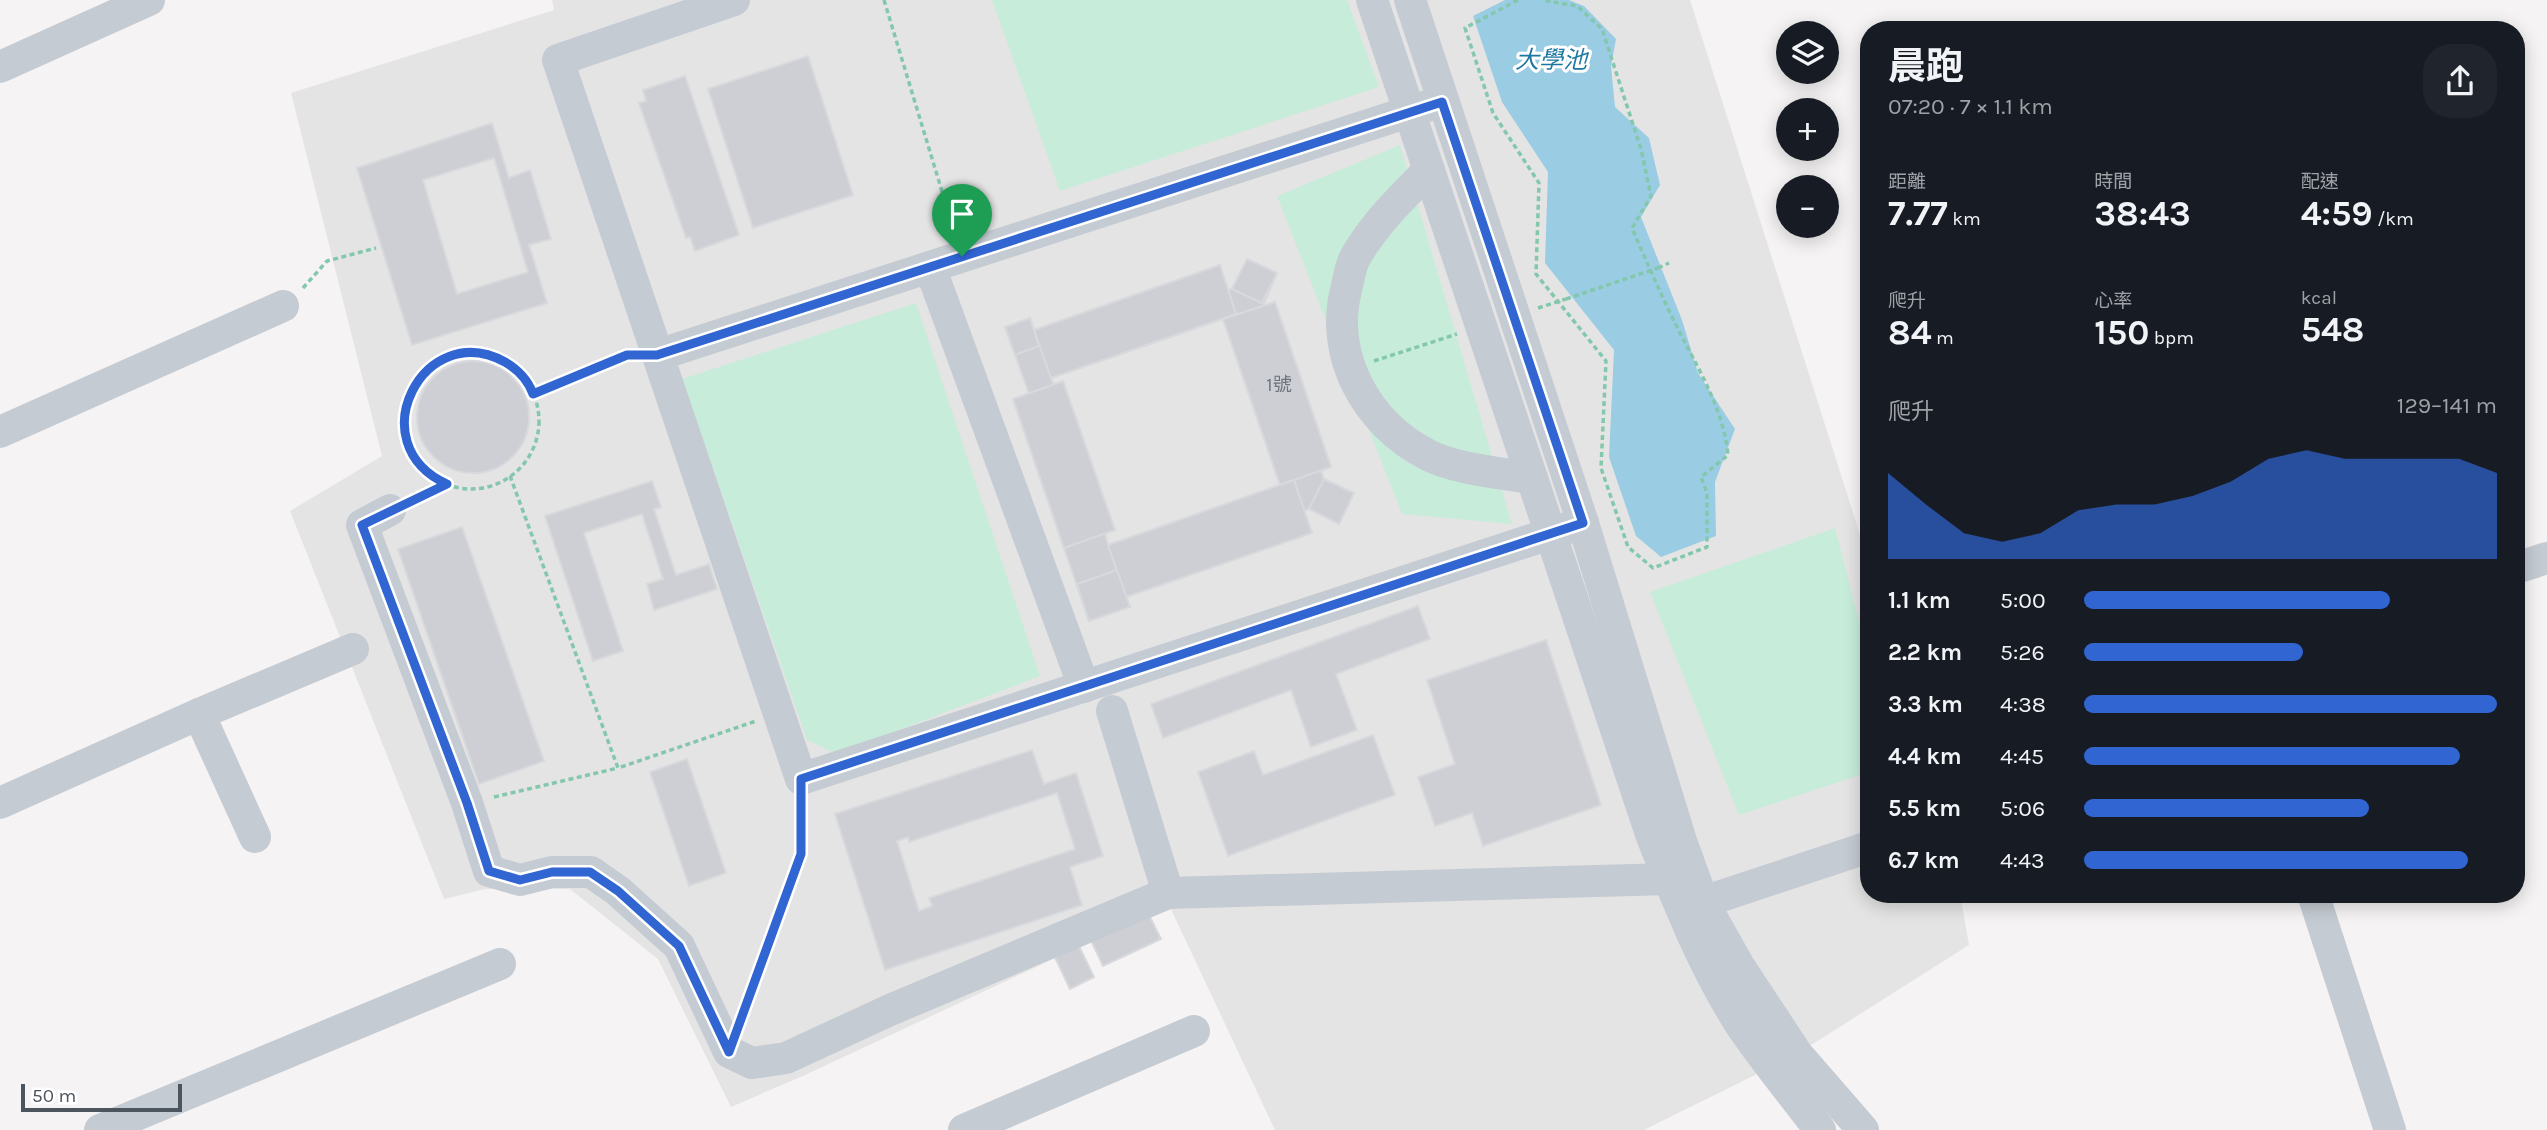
<!DOCTYPE html>
<html lang="zh-TW">
<head>
<meta charset="utf-8">
<style>
  :root { --surface:#171b24; --page:#20242c; --text:#f1f3f6; --muted:#9ea1a6; --accent:#3065d2 }
  body { margin:0; font-family:Karla,"Noto Sans TC",sans-serif; background:var(--page); color:var(--text); height:100vh; display:flex; flex-direction:column; font-size:26px; white-space:nowrap }
  * { box-sizing:border-box; margin:0 }
  p { font-size:23px; color:var(--muted) }
  .icon { flex:none; width:38px; height:38px; fill:none; stroke:currentColor; stroke-width:2; stroke-linecap:round; stroke-linejoin:round }
  .map { position:relative; flex:1; overflow:hidden }
  .sheet { position:absolute; left:1860px; top:21px; width:665px; height:882px; display:flex; flex-direction:column; background:var(--surface); border-radius:28px; box-shadow:0 4px 18px #0003 }
  .sheet>* { flex:none }
  .controls { position:absolute; left:1776px; top:21px; display:grid; gap:14px }
  .controls a { display:grid; place-items:center; width:63px; height:63px; border-radius:50%; background:var(--surface); box-shadow:0 4px 18px #0003; font-size:35px }
  .scale { position:absolute; left:21px; bottom:18px; width:161px; box-sizing:border-box; padding-left:7px; border:4px solid #4c545e; border-top:0; font-size:19px; line-height:24px; white-space:nowrap; color:#4c545e; -webkit-text-stroke:5px #fff; paint-order:stroke }
  .pin { position:absolute; display:grid; place-items:center; width:60px; height:60px; color:#fff; margin:-72px -30px; border-radius:50% 50% 50% 0; rotate:-45deg; box-shadow:0 0 7px #0007 }
  .pin .icon { rotate:45deg }
  .round { display:grid; place-items:center; flex:none; width:74px; height:74px; border-radius:28px; background:var(--page) }
  .headline { display:flex; align-items:center; justify-content:space-between; height:119px; padding:0 28px }
  h1 { font-size:38px; font-weight:700; line-height:52px }
  .metrics { display:grid; grid-template-columns:repeat(3,1fr); gap:10px; height:119px; padding:7px 28px }
  .metrics div { display:grid; align-content:center }
  .metrics b { font-size:35px; font-weight:700 }
  .metrics small { font-size:19px; font-weight:400 }
  .metrics p { font-size:19px }
  .chart { height:196px; padding:14px 28px }
  .chart p { display:flex; justify-content:space-between }
  .chart svg { width:100%; height:126px; margin-top:7px; fill:var(--accent); opacity:.7 }
  ul { padding:0 28px; list-style:none; font-size:23px }
  li { display:grid; grid-template-columns:112px 84px 1fr; align-items:center; height:52px }
  li i { height:18px; border-radius:9px; background:var(--accent) }
  .map>svg:first-child { display:block }
</style>
</head>
<body>
<div class="map">
<svg width="2547" height="1130" viewBox="0 0 2547 1130">
  <rect width="100%" height="100%" fill="#f5f3f3"/>
  <path fill="#e5e4e4" d="M552,0H1690L1869,563V894H1960L1969,945L1797,1054L1644,1130H1275L1169,905L805,1075L731,1107L658,959L570,889H485L444,899L290,511L382,456L291,93L554,10Z"/>
  <g fill="#c8ecda">
    <path d="M992,0H1347L1379,87L1060,191Z"/>
    <path d="M1400,145L1512,524L1402,514L1277,196Z"/>
    <path d="M916,303L1040,676L836,754L807,740L682,379Z"/>
    <path d="M1835,528L1869,660V772L1739,815L1650,592Z"/>
  </g>
  <path fill="#9acce4" d="M1505,0H1569L1584,6L1616,39L1611,66L1615,107L1649,138L1660,185L1641,217L1682,320L1698,373L1735,429L1715,482L1716,536L1661,557L1636,536L1609,457L1614,350L1545,263L1548,172L1502,102L1473,16Z"/>
  <g fill="#cdcfd4" stroke="#d8d9dd" stroke-width="2" fill-rule="evenodd">
    <path d="M808,56L853,195L753,228L708,89Z"/>
    <path d="M685,76L739,235L695,251L690,237L686,238L639,103L646,101L643,90Z"/>
    <path d="M492,123L509,178L530,170L551,239L529,245L547,303L412,345L357,168ZM494,158L528,272L457,294L423,180Z"/>
    <path d="M1247,259L1277,273L1263,306L1275,302L1331,467L1321,471L1324,479L1354,493L1339,524L1309,509L1304,511L1312,533L1126,597L1130,607L1089,621L1013,399L1029,394L1005,327L1030,318L1034,330L1220,265L1228,290L1232,289ZM1223,319L1280,485L1108,545L1105,533L1115,530L1063,381L1054,385L1051,378Z"/>
    <path d="M1247,259L1277,273L1262,303L1232,289Z"/>
    <path d="M1220,265L1236,314L1051,378L1034,330Z"/>
    <path d="M1275,302L1331,467L1280,485L1223,319Z"/>
    <path d="M1030,318L1039,346L1015,355L1005,327Z"/>
    <circle cx="473" cy="417" r="56"/>
    <path d="M1063,381L1115,530L1064,548L1013,399Z"/>
    <path d="M1324,479L1354,493L1339,524L1309,509Z"/>
    <path d="M1294,480L1312,533L1126,597L1108,545Z"/>
    <path d="M652,481L661,507L654,509L676,575L709,564L717,589L654,610L647,584L663,579L642,514L584,533L623,651L593,661L545,516Z"/>
    <path d="M462,527L544,761L479,784L398,549Z"/>
    <path d="M1117,570L1130,607L1089,621L1077,584Z"/>
    <path d="M1418,606L1430,639L1336,674L1357,730L1311,747L1291,690L1163,738L1151,704Z"/>
    <path d="M1546,640L1601,805L1483,846L1472,813L1435,826L1418,777L1455,764L1427,680Z"/>
    <path d="M1373,735L1395,795L1228,856L1198,772L1254,751L1263,775Z"/>
    <path d="M1032,750L1044,784L1076,773L1103,856L1070,867L1082,905L885,970L835,814ZM1057,793L1075,849L929,898L932,906L919,911L897,841L908,837L909,842Z"/>
    <path d="M687,759L726,873L689,886L650,772Z"/>
    <path d="M1145,907L1161,939L1103,966L1088,934Z"/>
    <path d="M1076,940L1094,977L1070,989L1052,951Z"/>
  </g>
  <g fill="none" stroke-linecap="round" stroke-linejoin="round">
    <g stroke="#83c7ac" stroke-width="3.5" stroke-dasharray="5 3.5" stroke-linecap="butt">
      <path d="M884,0L954,231"/>
      <path d="M1518,0L1465,28L1493,113L1539,183L1536,274L1606,361L1601,468L1628,547L1653,568L1707,547V493L1701,477L1728,455C1724,411 1699,370 1679,331C1662,297 1647,263 1632,228L1651,196L1641,149L1602,29L1577,6L1542,0"/>
      <path d="M1658,268L1669,263"/>
      <path d="M303,288L327,261L376,248"/>
      <path d="M1538,308L1566,299"/>
      <circle cx="471" cy="421" r="68"/>
      <path d="M1374,361L1457,334"/>
      <path d="M534,393L631,355"/>
      <path d="M510,476L618,768L756,721"/>
      <path d="M414,499L445,485"/>
      <path d="M494,797L618,768"/>
      <path d="M742,1018L801,854V805"/>
    </g>
    <g stroke="#c5cbd2" stroke-width="32">
      <path d="M734,0L558,60L801,779L1583,523"/>
      <path d="M1372,0L1652,837C1678,902 1704,968 1742,1027C1766,1062 1794,1096 1820,1130"/>
      <path d="M1410,0L1583,523L1681,841L1703,902L1739,966L1797,1054L1863,1130"/>
      <path d="M0,67L149,0"/>
      <path d="M1429,170C1402,197 1375,223 1356,256C1351,264 1349,276 1347,286C1328,355 1366,423 1428,455C1455,469 1501,473 1532,478"/>
      <path d="M930,267L1084,687"/>
      <path d="M658,355L1427,106"/>
      <path d="M0,432L283,306"/>
      <path d="M390,510L362,525L467,803L489,871L520,880L552,872H591L618,891L679,946L729,1052L752,1063L786,1058L890,1010L1168,893"/>
      <path d="M2516,568L2547,558"/>
      <path d="M1112,711L1168,893L1669,879"/>
      <path d="M199,714L255,837"/>
      <path d="M0,803L199,714L353,649"/>
      <path d="M2313,894L2390,1130"/>
      <path d="M1703,902L1869,847"/>
      <path d="M100,1130L500,964"/>
      <path d="M964,1130L1194,1031"/>
    </g>
    <path stroke="#83c7ac" stroke-width="3.5" stroke-dasharray="5 3.5" stroke-linecap="butt" d="M1566,299L1658,268"/>
  </g>
  <g fill="none" stroke-linecap="round" stroke-linejoin="round">
    <defs>
      <path id="route" d="M1442,102L1583,523L801,779V854L729,1052L679,946L618,891L590,872H552L520,880L489,871L467,803L362,525L447,484C358,444 424,317 505,362C517,369 528,380 533,394L627,355H657Z"/>
    </defs>
    <use href="#route" stroke="#fff" stroke-width="14"/>
    <use href="#route" stroke="#3065d2" stroke-width="9"/>
  </g>
  <g text-anchor="middle" dominant-baseline="central" stroke-width="6" stroke-linejoin="round" paint-order="stroke">
    <g font-size="19" fill="#6c737c">
      <text x="1279" y="385">1號</text>
    </g>
    <g font-size="24" font-style="italic" fill="#1d77a1" stroke="#fff">
      <text x="1551" y="60">大學池</text>
    </g>
  </g>
</svg>
<div class="controls">
<a><svg class="icon" aria-label="layers" viewBox="0 0 24 24"><path d="M12 4l9 5-9 5-9-5zM3 14l9 5 9-5"/></svg></a>
<a>+</a>
<a>−</a>
</div>
<div class="scale">50 m</div>
<div class="pin" style="left:962px;top:256px;background:#1e9e55"><svg class="icon" aria-label="arrive" viewBox="0 0 24 24"><path d="M6 21V4h12l-3 4 3 4H6"/></svg></div>
<section class="sheet">
<div class="headline"><div><h1>晨跑</h1><p>07:20 · 7 × 1.1 km</p></div><a class="round"><svg class="icon" aria-label="share" viewBox="0 0 24 24"><path d="M12 15V3M7 8l5-5 5 5M5 13v7h14v-7"/></svg></a></div>
<div class="metrics">
<div><p>距離</p><b>7.77<small> km</small></b></div>
<div><p>時間</p><b>38:43</b></div>
<div><p>配速</p><b>4:59<small> /km</small></b></div>
</div>
<div class="metrics">
<div><p>爬升</p><b>84<small> m</small></b></div>
<div><p>心率</p><b>150<small> bpm</small></b></div>
<div><p>kcal</p><b>548</b></div>
</div>
<div class="chart"><p><span>爬升</span>129–141 m</p>
<svg viewBox="0 0 160 44" preserveAspectRatio="none"><path d="M0 44V14L10 25L20 35L30 38L40 35L50 27L60 25L70 25L80 22L90 17L100 9L110 6L120 9L130 9L140 9L150 9L160 14V44z"/></svg>
</div>
<ul>
<li><b>1.1 km</b>5:00<i style="width:74%"></i></li>
<li><b>2.2 km</b>5:26<i style="width:53%"></i></li>
<li><b>3.3 km</b>4:38<i style="width:100%"></i></li>
<li><b>4.4 km</b>4:45<i style="width:91%"></i></li>
<li><b>5.5 km</b>5:06<i style="width:69%"></i></li>
<li><b>6.7 km</b>4:43<i style="width:93%"></i></li>
</ul>
</section>
</div>
</body>
</html>
